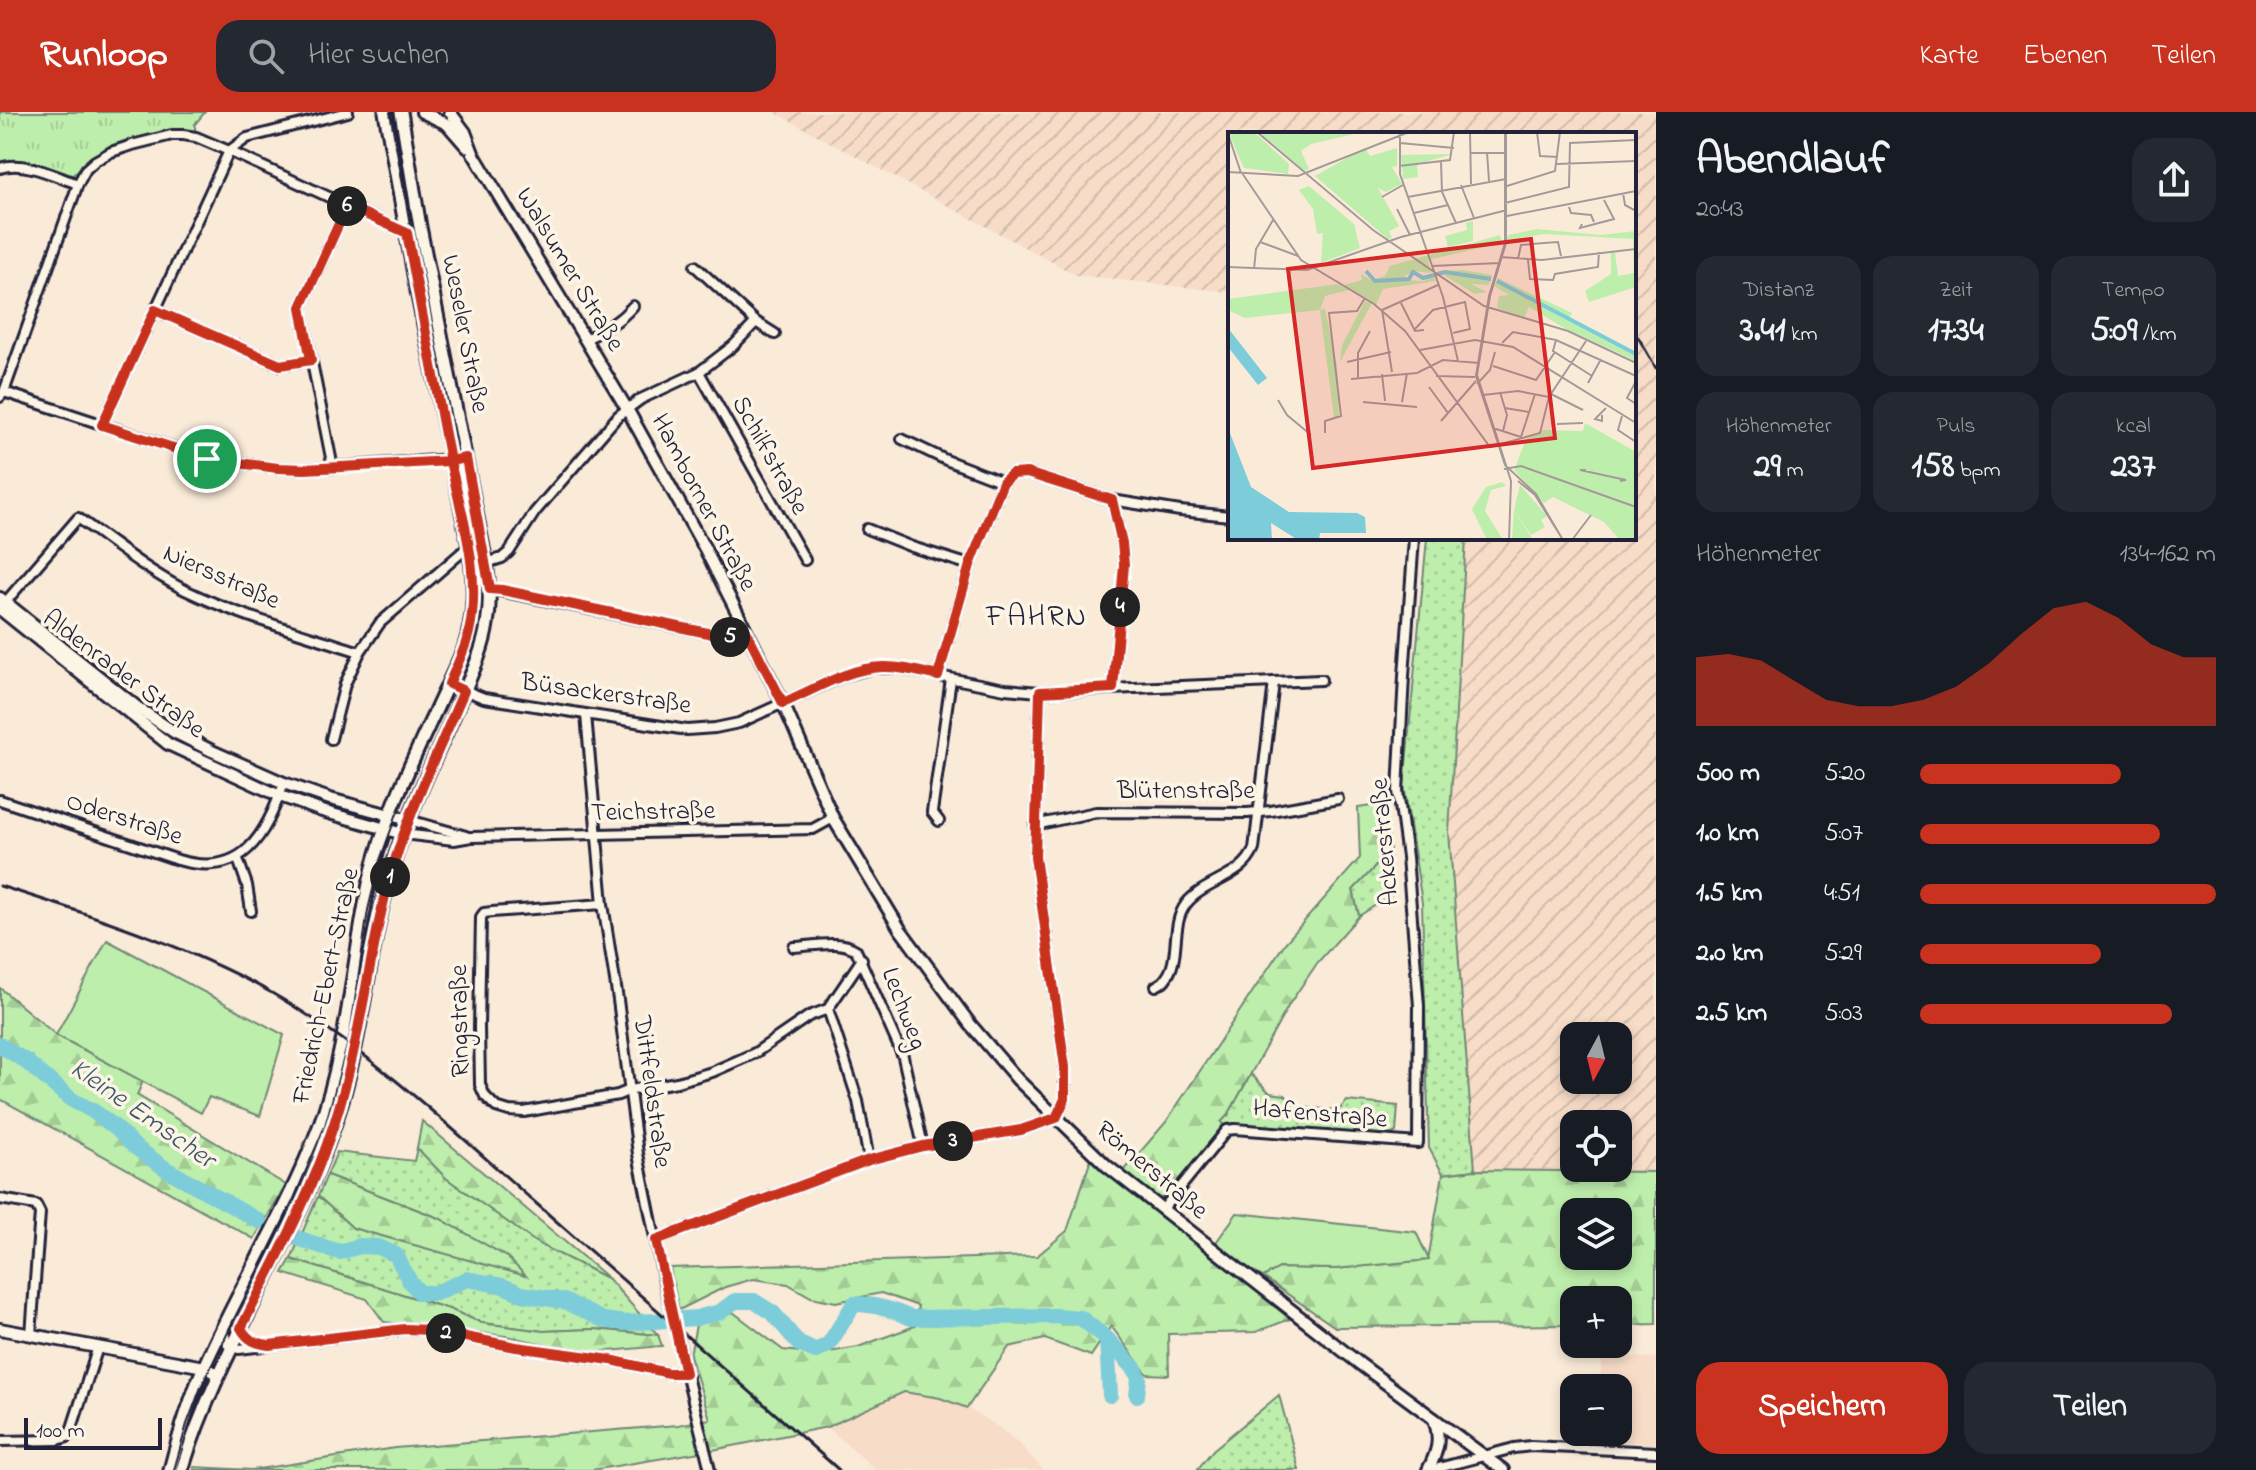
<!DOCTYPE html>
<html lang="de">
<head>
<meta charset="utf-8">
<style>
  :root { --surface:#171b24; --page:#242831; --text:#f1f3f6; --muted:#9ea1a6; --accent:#c8321e }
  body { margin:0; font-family:"Indie Flower",sans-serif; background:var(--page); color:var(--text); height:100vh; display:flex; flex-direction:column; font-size:30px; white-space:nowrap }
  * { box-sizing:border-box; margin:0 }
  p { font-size:26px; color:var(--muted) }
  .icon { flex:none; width:44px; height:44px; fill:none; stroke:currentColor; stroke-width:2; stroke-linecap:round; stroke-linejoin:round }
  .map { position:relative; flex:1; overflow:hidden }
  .panel { display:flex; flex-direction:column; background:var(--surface); width:600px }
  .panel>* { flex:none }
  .needle { width:52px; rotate:187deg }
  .fabs { position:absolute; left:1560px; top:910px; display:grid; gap:16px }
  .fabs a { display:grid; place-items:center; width:72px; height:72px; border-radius:16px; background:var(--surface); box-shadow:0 4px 12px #0003; font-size:40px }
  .scale { position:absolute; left:24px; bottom:20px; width:138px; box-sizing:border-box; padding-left:8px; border:4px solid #22223b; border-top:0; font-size:22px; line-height:28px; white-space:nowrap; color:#22223b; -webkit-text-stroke:6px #fcf5e5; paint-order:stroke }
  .pin { position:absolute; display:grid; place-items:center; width:68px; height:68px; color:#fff; margin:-34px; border:4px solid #fff; border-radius:50%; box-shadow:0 2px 8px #0007 }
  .km { position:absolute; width:40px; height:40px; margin:-20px; border-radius:50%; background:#222; color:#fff; font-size:22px; line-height:40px; text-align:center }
  .round { display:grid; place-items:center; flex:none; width:84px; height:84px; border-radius:24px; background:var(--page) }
  .headline { display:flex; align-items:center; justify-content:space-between; height:136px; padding:0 40px }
  h1 { font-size:44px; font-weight:800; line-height:60px }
  .figures { display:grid; grid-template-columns:repeat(3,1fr); gap:12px; height:136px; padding:8px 40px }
  .figures div { display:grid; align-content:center; border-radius:20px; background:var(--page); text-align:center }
  .figures b { font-size:34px; font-weight:800 }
  .figures small { font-size:22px; font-weight:400 }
  .figures p { font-size:22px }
  .chart { height:224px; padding:16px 40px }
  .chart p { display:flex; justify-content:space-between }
  .chart svg { width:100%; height:144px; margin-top:8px; fill:var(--accent); opacity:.7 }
  .primary-button { display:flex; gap:16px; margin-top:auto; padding:16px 40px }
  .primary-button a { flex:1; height:92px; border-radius:24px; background:var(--accent); color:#fff; font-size:32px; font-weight:800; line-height:92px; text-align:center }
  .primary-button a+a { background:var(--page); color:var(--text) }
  ul { padding:0 40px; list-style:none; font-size:26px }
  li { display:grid; grid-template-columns:128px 96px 1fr; align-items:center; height:60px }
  li i { height:20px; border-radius:10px; background:var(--accent) }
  header { display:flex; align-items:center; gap:48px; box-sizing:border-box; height:112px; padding:0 40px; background:var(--accent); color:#fff }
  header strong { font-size:38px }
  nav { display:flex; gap:44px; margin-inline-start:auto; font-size:28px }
  .search { width:560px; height:72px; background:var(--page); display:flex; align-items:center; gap:20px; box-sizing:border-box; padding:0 28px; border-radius:24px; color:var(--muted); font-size:30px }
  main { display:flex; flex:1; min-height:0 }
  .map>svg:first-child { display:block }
</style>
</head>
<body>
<header>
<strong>Runloop</strong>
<div class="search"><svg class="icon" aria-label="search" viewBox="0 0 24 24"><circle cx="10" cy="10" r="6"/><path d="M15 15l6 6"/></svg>Hier suchen</div>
<nav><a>Karte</a><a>Ebenen</a><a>Teilen</a></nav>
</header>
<main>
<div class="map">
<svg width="1656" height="1358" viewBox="0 0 1656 1358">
  <defs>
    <pattern id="industrial-furrows" width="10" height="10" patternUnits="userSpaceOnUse" patternTransform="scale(2)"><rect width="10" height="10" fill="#f7dcc8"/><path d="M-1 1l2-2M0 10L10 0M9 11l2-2" fill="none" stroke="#d3bcad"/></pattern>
    <pattern id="grass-dots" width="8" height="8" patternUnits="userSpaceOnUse" patternTransform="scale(2)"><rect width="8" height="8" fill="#beeeac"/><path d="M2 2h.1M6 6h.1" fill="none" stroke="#a3cc95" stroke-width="1.8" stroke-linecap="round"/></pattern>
    <pattern id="forest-firs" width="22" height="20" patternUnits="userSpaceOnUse" patternTransform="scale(2)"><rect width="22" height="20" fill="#beeeac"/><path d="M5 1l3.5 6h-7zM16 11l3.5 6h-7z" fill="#a3cc95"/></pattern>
    <pattern id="park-tufts" width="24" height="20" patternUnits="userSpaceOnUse" patternTransform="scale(2)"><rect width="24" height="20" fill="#beeeac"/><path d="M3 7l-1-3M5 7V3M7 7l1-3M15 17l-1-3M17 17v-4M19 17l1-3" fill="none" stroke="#a3cc95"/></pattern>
  </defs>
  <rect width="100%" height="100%" fill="#faead8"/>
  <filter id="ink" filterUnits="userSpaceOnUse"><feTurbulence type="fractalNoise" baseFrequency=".0125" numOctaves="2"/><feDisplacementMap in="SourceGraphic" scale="16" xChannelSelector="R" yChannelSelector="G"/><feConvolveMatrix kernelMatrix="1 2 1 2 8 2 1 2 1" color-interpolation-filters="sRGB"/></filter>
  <g filter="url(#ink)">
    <g fill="#f7dcc8">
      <path d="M1602,1239L1622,1240L1623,1245L1656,1246V1332L1598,1328V1320H1618V1276H1600Z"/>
      <path d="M904,1280L940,1286L967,1296L995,1313L1019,1331L1043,1358H876L827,1315Z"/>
    </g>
    <path fill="url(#industrial-furrows)" fill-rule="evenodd" d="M774,0H1656V1060L1475,1058L1449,720L1466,426H1634V22H1230V180L1076,163ZM1574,924H1618V968H1574ZM1574,1012H1618V1056H1574Z"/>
    <g fill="url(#grass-dots)" stroke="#708874" stroke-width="2">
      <path d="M1427,426H1466L1449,720L1475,1058L1443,1062L1429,1036L1422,791L1404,673Z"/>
      <path d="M1390,739L1393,782L1359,804L1353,778Z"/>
      <path d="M1251,962L1270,981L1285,983L1296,995L1339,998L1347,989L1398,994L1396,1020L1388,1024L1237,1012L1224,1014L1221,1010L1228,1003Z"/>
      <path d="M417,1036L446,1066L537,1131L609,1167L658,1223L594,1217L543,1219L482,1211L449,1197L291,1147L318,1084L353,1116L524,1163L507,1145L439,1106L327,1063L337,1040L414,1049Z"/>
      <path d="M1279,1283L1299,1358H1197L1213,1338Z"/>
    </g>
    <g fill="url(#forest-firs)" stroke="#708874" stroke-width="2" fill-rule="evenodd">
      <path d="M1384,692L1390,739L1353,778L1359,804L1318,850L1290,891L1228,1003L1221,1010L1224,1014L1167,1082L1162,1086H1155L1123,1060L1166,1010L1285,831L1360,746L1358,696Z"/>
      <path d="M0,876L56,923L143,969L137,983L286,1073L254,1127L0,987Z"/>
      <path d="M422,1009L609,1167L537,1131L446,1066L417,1036Z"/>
      <path d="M1092,1044L1290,1207L1256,1220L1168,1222L1169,1263L1147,1262L1111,1214L1091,1244L1045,1227L1009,1235L967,1296L940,1286L904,1280L827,1315L718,1337L592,1358H194V1355L252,1358L395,1336L678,1313L710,1307L690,1243L696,1213L733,1200L783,1238L818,1242L858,1235L915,1214L918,1194L881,1181L836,1190L811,1185L788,1172L753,1167L725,1175L679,1198L670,1156L1037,1144L1067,1119Z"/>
      <path d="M1475,1058L1656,1060V1212L1618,1213V1188H1574V1213L1335,1215L1263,1165L1279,1156L1335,1157L1428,1148L1443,1062ZM1574,1100H1618V1144H1574Z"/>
      <path d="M327,1063L439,1106L507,1145L526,1164L353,1116L318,1084Z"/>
      <path d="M291,1147L449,1197L482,1211L543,1219L594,1217L658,1223L662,1234L588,1241L506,1224L384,1210L367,1187L283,1161Z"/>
    </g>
    <path fill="url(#park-tufts)" stroke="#708874" stroke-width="2" d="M0,0H205L195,12V19C147,19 105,29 71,65C47,56 26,49 0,51Z"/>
    <g fill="#beeeac" stroke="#708874" stroke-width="2">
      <path d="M107,828L284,923L260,1004L209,985L201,1001L56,923Z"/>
      <path d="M1237,1101L1416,1120L1429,1148L1335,1157L1279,1156L1263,1165L1212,1136Z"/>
    </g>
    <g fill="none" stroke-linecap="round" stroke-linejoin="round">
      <g stroke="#7dccd9" stroke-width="16">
        <path d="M0,933L24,948L72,988L93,999L116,1016L135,1035L166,1057L259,1109"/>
        <path d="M297,1126L339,1140L360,1134L379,1135L396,1143L410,1170L420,1181H436L467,1167L503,1174L522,1182L564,1189L603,1208L626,1211L696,1206L720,1200L735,1189H754L773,1201L799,1232L816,1239L829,1232L854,1192C875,1192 892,1198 911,1206L1056,1204L1081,1206L1107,1227L1135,1257L1139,1266L1137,1283"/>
        <path d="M1107,1227L1110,1283"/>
      </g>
      <defs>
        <g id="minor">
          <path d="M0,56C25,48 54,64 78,72"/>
          <path d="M695,154L756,210L775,222"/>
          <path d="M155,198L280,253L311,248"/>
          <path d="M585,227C604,219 619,210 633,194"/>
          <path d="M699,260L805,448"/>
          <path d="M4,280L207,347L278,356L305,357L466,346"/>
          <path d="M0,285L4,280L78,72L86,57L95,49L111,40L132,33L172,23H183L196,25L229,39L407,121"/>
          <path d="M102,313L229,39L247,26L348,0"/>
          <path d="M902,327L946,348L1003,370L1012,362L1027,361L1112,388L1180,399L1230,404"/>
          <path d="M333,356L301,195L347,94"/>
          <path d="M1112,388L1122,431L1124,453L1113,576"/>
          <path d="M867,417L912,435L970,453"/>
          <path d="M486,451L502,446L509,440L535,400L618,304L641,287L699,260L733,234L756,210"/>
          <path d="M490,477L727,525H734L746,519"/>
          <path d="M2,494L78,406C113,431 147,459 185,478C241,505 302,521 360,540"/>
          <path d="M938,564L970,453L1003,370"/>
          <path d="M449,572L484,586L687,618L715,616L739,611L843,564L873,556H898L1005,577L1040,580L1321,568"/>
          <path d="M586,603L603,792L618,888L638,1042L664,1170L710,1358"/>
          <path d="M331,627L345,572L360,540L380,511L469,434L483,432"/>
          <path d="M0,688L178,748C243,767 265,724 284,671"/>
          <path d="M409,708L466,724"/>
          <path d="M939,709L932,700L951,567"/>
          <path d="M1035,713L1096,700L1247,701L1271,699L1338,687"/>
          <path d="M403,722L454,728L471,725L813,717L833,706"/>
          <path d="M238,747L247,773L251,799"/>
          <path d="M603,792L492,800L484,801L481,805L479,915L480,973L485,984L496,995L509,999L524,1000L618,983L630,978L677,970L712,960L755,941L809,904L828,897L862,847"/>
          <path d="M794,835C813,834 841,827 856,838L903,945L923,1034"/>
          <path d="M1156,874C1160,872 1164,870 1166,866C1181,847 1170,813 1186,792C1204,769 1243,766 1254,737L1274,570"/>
          <path d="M828,897L858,989L869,1048"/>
          <path d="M0,1087L36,1093L40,1101L31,1223"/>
          <path d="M1162,1098L1227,1018L1235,1017L1418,1031L1419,894L1407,745L1398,679L1404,564L1414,426"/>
          <path d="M656,1128L869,1048L923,1034L1021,1018L1056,1006L1065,987V955L1035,745L1040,580"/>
          <path d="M241,1216L249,1228L261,1232"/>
          <path d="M223,1217L228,1233L239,1237L405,1217L430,1218L516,1235L611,1248L668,1261H685"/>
          <path d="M0,1329L58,1328L67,1325L71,1319L98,1235"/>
          <path d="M1431,1358L1514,1336L1531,1334L1656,1340"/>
        </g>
        <g id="tertiary">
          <path d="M422,0L447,12L467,35"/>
          <path d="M450,0L465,20L473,41L627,297L705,437L783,591L833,706L900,817L970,912L1018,968L1107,1054L1360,1252L1503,1358"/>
          <path d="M0,486L138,596L174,620L212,639L284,671L330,687L409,708"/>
          <path d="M0,497L168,632L280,684L322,699L403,722"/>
          <path d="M0,1217L204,1255L218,1262"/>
          <path d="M1428,1358C1438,1339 1441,1327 1434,1307"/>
        </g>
        <g id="secondary">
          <path d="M170,1358C179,1323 189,1288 204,1255C240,1173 288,1098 319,1015C348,936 352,853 369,772C387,691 431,612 464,537C476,502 475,469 469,434L416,174L385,0"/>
          <path d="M182,1358C219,1238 293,1133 334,1014C367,919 368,815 404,720C420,676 441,634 459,591C470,565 483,540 487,512C491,491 489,472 486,451L420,115L401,0"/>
        </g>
      </defs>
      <use href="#minor" stroke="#22223b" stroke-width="14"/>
      <use href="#tertiary" stroke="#22223b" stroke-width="16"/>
      <use href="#secondary" stroke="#22223b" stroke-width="17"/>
      <use href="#minor" stroke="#fcf5e5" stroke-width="8"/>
      <use href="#tertiary" stroke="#fcf5e5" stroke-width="10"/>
      <use href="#secondary" stroke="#fcf5e5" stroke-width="11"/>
      <path stroke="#22223b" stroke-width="2" d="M174,1358L187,1312L201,1275L293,1089L325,1014L350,923L368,798L380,748L396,704L454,574L473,527L479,497L475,452L420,169L390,0"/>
      <g stroke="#22223b" stroke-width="3">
        <path d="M1638,225L1656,256"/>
        <path d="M0,774C92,803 185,833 270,880C366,935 448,1013 530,1086C633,1177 736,1268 839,1358"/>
      </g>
    </g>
  </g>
  <g fill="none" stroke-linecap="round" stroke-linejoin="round" filter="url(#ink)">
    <defs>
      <path id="route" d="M207,347L278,356L305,357L450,349C462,405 482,463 469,520C465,538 456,555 449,572L464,579C435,647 401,715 384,788C366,863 358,939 334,1012C311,1083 275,1150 241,1216C248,1229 256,1231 269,1233L405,1217L430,1218L516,1235L611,1248L668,1261H685L656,1128L869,1048L923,1034L1021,1018L1056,1006L1065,987V955L1035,745L1040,580L1113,576L1124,453L1122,431L1112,388L1027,361L1012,362L1003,370L970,453L938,564C919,560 901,554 882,555C848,556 814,578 783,591L746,519L734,525H727L502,478L490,477L466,346L450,349L407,121L347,94L301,195L311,248L280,253L155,198L102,313L207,347"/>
    </defs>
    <use href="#route" stroke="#fff" stroke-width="16"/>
    <use href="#route" stroke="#c8321e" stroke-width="10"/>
  </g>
  <g text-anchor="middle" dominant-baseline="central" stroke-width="7" stroke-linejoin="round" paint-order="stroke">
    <g font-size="26" fill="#22223b" stroke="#fcf5e5">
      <text transform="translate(569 158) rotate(59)">Walsumer Straße</text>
      <text transform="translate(464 222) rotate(79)">Weseler Straße</text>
      <text transform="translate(769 344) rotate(61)">Schilfstraße</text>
      <text transform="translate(703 391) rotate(62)">Hamborner Straße</text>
      <text transform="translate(221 466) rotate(24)">Niersstraße</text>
      <text transform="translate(123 563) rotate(37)">Aldenrader Straße</text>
      <text transform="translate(606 583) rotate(8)">Büsackerstraße</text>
      <text x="1186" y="680">Blütenstraße</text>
      <text transform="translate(653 701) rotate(-1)">Teichstraße</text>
      <text transform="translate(124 708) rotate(18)">Oderstraße</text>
      <text transform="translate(1386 730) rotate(-95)">Ackerstraße</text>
      <text transform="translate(327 874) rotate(-78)">Friedrich-Ebert-Straße</text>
      <text transform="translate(903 897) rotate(69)">Lechweg</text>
      <text transform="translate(461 909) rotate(-91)">Ringstraße</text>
      <text transform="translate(651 980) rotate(82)">Dittfeldstraße</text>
      <text transform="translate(1320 1003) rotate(5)">Hafenstraße</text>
      <text transform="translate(1151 1059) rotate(40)">Römerstraße</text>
    </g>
    <g font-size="28" font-style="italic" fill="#3d556a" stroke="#fcf5e5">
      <text transform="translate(142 1003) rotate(35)">Kleine Emscher</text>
    </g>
    <g font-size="30" letter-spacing="2" fill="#22223b" stroke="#fcf5e5">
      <text x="1037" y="506">FAHRN</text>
    </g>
  </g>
  <g transform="translate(1228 20)">
    <rect width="408" height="408" fill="#faead8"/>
    <path d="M235,138L264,143L261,153L243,152L259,160L247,162L209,139ZM97,177L109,233L111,286H106L92,178Z" fill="#beeeac"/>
    <path d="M0,0H26L61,32L60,42L16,36ZM31,0H135L83,12L73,19L81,37L76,39ZM309,97L373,103L408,99V155L361,170L357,159L383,142V121H387L390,144L406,141L405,107L316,102L279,108L280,103ZM272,103L274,111L200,128L203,141L185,139L171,148L196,149L206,143L208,149L155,157L148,173L116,153L134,148L133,142L143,148L157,144L162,134ZM270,146L344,181L341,186L408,220V229L338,197L266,154ZM110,152L121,158L97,164L92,178L17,186L0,178V167ZM137,169L144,171L112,230L114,213ZM274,350L278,354L263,358L257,379L275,408H259L244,377L258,355Z" fill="#beeeac"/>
    <path d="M137,16L142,24L169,16V34L164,35L174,52L158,60L150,56L171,94L161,99L164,106L160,107L87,44Z" fill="#beeeac"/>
    <path d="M225,22L189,32L190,45L175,47L173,23ZM357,291L408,320V408H392L376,390L325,365L316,371L286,338L298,307L315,298L355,299ZM286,378L305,408H284Z" fill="#beeeac"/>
    <path d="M81,54L126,92L132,116L93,131L95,101L89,102L85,77L71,58ZM245,89V109L220,115L217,104L239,98L238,91ZM280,163L302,172L296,187L269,176L271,164ZM292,353L319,384L313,388L317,395L303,403L286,378Z" fill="#beeeac"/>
    <path d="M0,196L39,246L30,253L0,215ZM0,296L23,355L61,380L129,381L137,385L138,401H92L91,408H70L43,391L44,408H0Z" fill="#7dccd9"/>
    <path fill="none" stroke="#7dccd9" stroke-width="4" d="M138,139L147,149L181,147L185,140L195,146L217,140L263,147M269,149L408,222"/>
    <path fill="none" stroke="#a49a99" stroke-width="2" d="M29,0L145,98L256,174L340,199L408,231M172,0V42L215,165L230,229M242,0L243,52M277,0V111L261,164L248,244L277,333L308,362L335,408M278,0V111L262,164L249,243L283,349L281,408M309,0L312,24L330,25M0,2L13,41M172,11L226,16M259,20L261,49M243,21H278M213,30L214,60L228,91M329,32L408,29M171,34L222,28L226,0M0,40L70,44L181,0M14,41L73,128L146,172L177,199L262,315L312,301L321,265L358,209M233,53L246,86M279,54L327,39L332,0M395,61L397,73L408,79M154,65L175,53M180,65L278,47M277,71L341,55L342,11L408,8M341,75L343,81L363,83L366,90M169,77L182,103M186,81L220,73M279,84L408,59M354,92L352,96L386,87L376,68M32,110L70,124M272,125L314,128L408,117M290,127L293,113L316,111L330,110L333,124M300,128L302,147L325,148L327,142L370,135L371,120M204,134L272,131M0,135L79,138L173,105L279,78M26,137L28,117L45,88M173,171L187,199L196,198M154,178L164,240M154,178L210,153M186,198L205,178L237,170L242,197L225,201M328,208L325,219L364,244M274,211L285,200L328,208L408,244M192,218L247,208L285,215L408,291M119,230L163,220M265,234L308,248L327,220M154,242L157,269M208,244L247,245M130,246V221L142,199M123,247L189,241L215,228L251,231M408,249L399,266L408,272M360,251L373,227M249,252L262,238L267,220M201,255L220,281M272,260L279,283L275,299M323,262L355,278M255,263L290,259L321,265M50,268L59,283L83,303M135,270L189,275M174,270L179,241M277,276L301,280M374,283V289L367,287L378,276M394,284L390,298L408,310M213,289L248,249M329,292L355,291M265,296L293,305M97,301V289L113,284L101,181L129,179L137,166M293,305L307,262M276,337L293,334L408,375M358,338H352L398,348L392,349M290,349L307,363L335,408M344,408L363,383"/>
    <path fill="#d62828" fill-opacity="0.15" stroke="#d62828" stroke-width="4" d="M303,107L327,306L85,336L60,137Z"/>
    <rect width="408" height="408" fill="none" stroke="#22223b" stroke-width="4"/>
  </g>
</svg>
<div class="fabs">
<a><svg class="needle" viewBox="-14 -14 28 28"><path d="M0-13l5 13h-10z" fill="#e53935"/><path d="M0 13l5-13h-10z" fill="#9ea1a6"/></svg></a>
<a><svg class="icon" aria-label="locate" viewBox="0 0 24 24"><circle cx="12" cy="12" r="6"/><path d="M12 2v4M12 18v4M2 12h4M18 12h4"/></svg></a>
<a><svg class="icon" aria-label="layers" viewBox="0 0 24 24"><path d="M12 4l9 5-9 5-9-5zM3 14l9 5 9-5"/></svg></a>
<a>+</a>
<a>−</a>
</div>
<div class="scale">100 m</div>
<div class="pin" style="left:207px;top:347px;background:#1e9e55"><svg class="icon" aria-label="arrive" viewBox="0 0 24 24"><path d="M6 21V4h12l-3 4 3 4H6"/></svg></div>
<b class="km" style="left:390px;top:765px">1</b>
<b class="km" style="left:446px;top:1221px">2</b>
<b class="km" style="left:953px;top:1029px">3</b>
<b class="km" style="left:1120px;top:495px">4</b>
<b class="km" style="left:730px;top:525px">5</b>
<b class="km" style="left:347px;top:94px">6</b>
</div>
<section class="panel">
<div class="headline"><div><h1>Abendlauf</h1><p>20:43</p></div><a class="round"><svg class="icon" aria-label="share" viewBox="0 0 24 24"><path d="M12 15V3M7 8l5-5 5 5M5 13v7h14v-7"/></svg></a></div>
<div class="figures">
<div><p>Distanz</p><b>3.41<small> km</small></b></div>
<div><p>Zeit</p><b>17:34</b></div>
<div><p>Tempo</p><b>5:09<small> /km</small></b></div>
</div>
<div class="figures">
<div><p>Höhenmeter</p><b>29<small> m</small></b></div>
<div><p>Puls</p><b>158<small> bpm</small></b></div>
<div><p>kcal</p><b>237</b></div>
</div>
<div class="chart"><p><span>Höhenmeter</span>134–162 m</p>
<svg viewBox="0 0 160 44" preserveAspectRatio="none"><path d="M0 44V23L10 22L20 24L30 30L40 36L50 38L60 38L70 36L80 32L90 25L100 16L110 8L120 6L130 11L140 19L150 23L160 23V44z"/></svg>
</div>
<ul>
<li><b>500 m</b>5:20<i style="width:68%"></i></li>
<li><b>1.0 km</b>5:07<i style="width:81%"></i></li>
<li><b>1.5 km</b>4:51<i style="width:100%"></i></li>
<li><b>2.0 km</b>5:29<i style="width:61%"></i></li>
<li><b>2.5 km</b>5:03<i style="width:85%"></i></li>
</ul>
<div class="primary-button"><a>Speichern</a><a>Teilen</a></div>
</section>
</main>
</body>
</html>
